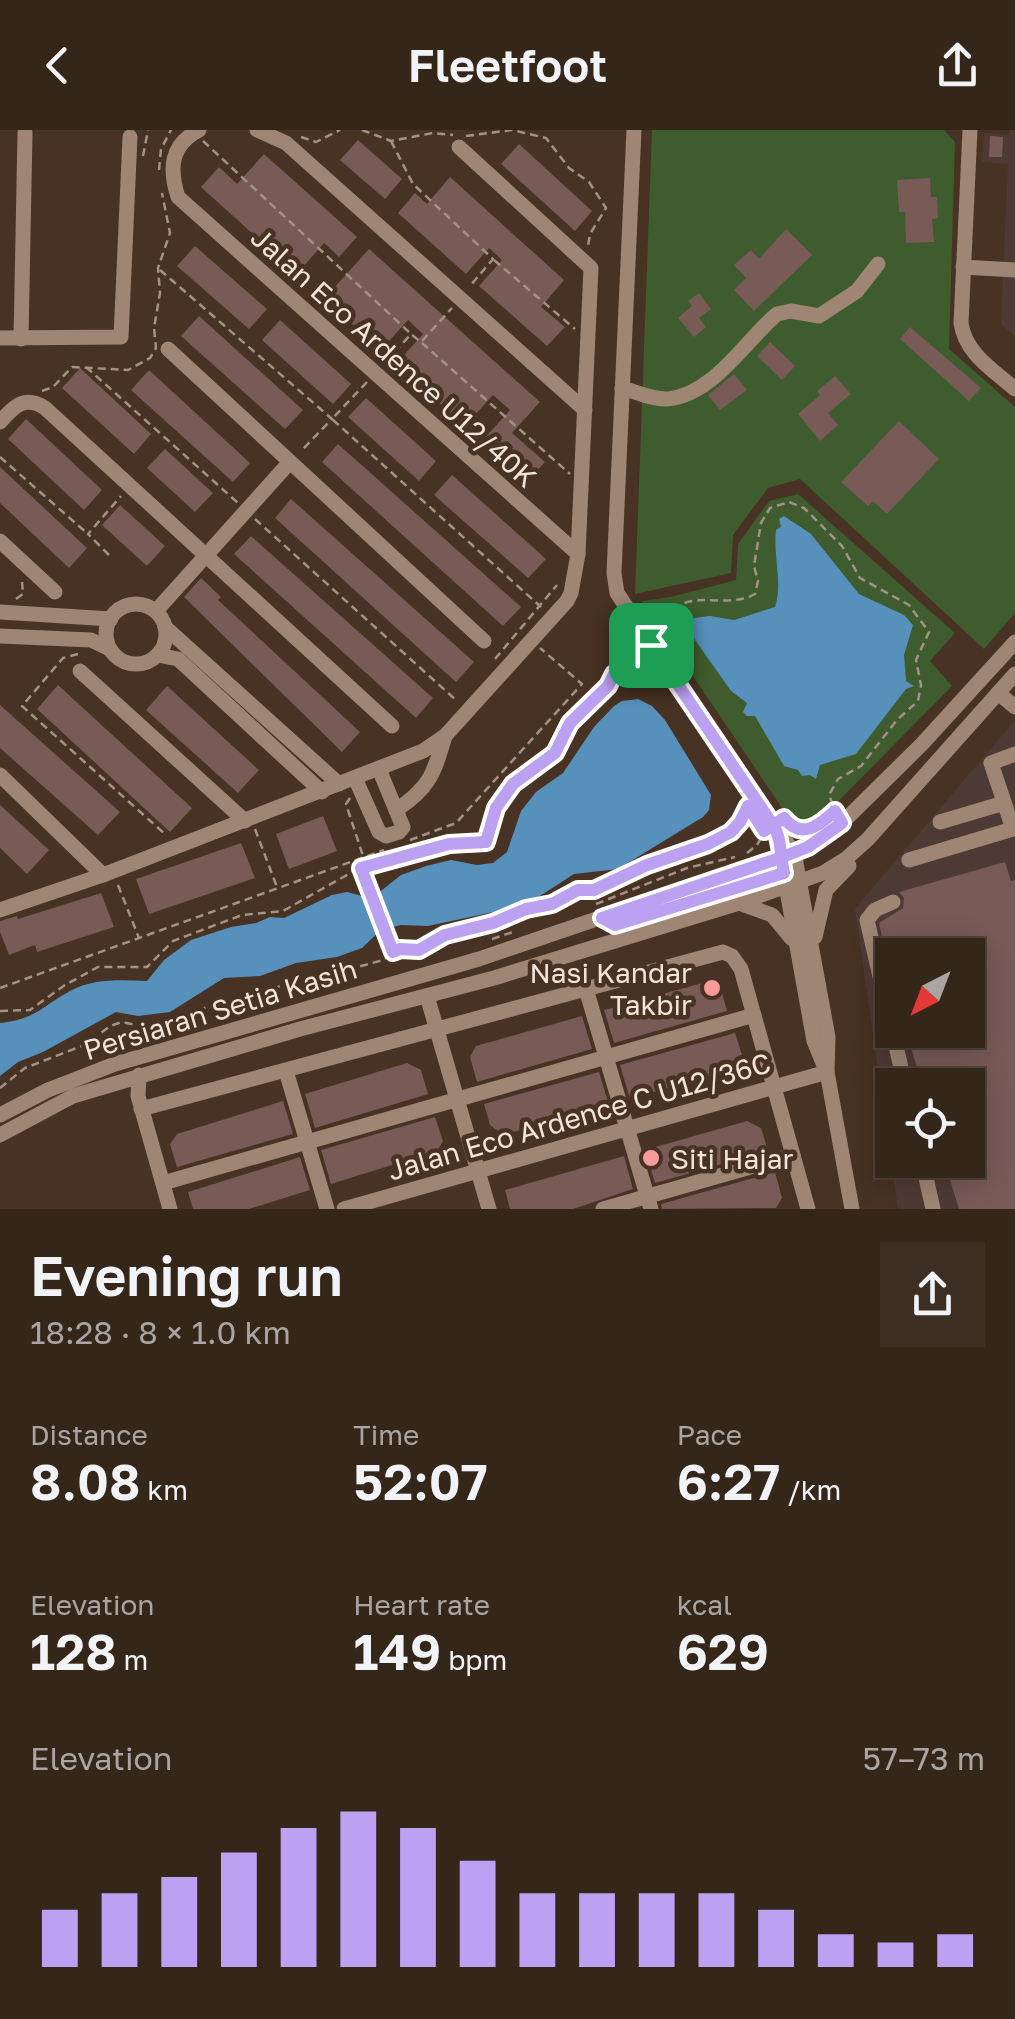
<!DOCTYPE html>
<html lang="en">
<head>
<meta charset="utf-8">
<style>
  :root { --surface:#35261a; --page:#3d2e23; --text:#f1f3f6; --muted:#aaa5a2; --line:#4f4339; --accent:#bca0f2 }
  body { margin:0; font-family:"Golos Text",sans-serif; background:var(--page); color:var(--text); height:100vh; display:flex; flex-direction:column; font-size:38px; white-space:nowrap }
  * { box-sizing:border-box; margin:0 }
  p { font-size:32px; color:var(--muted) }
  .icon { flex:none; width:55px; height:55px; fill:none; stroke:currentColor; stroke-width:2; stroke-linecap:round; stroke-linejoin:round }
  .map { position:relative; height:1079px; overflow:hidden }
  .details { display:flex; flex-direction:column; background:var(--surface); flex:1 }
  .details>* { flex:none }
  .needle { width:65px; rotate:222deg }
  .fabs { position:absolute; left:875px; top:808px; display:grid; gap:20px }
  .fabs a { display:grid; place-items:center; width:110px; height:110px; border-radius:0px; background:var(--surface); box-shadow:0 5px 25px #0003,0 0 0 2px var(--line); font-size:50px }
  .pin { position:absolute; display:grid; place-items:center; width:85px; height:85px; color:#fff; margin:-42px; border-radius:20px; box-shadow:0 5px 15px #0006 }
  .round { display:grid; place-items:center; flex:none; width:105px; height:105px; border-radius:0px; background:var(--page) }
  .head { display:flex; align-items:center; justify-content:space-between; height:170px; padding:0 30px }
  h1 { font-size:55px; font-weight:600; line-height:75px }
  .figures { display:grid; grid-template-columns:repeat(3,1fr); gap:15px; height:170px; padding:10px 30px }
  .figures div { display:grid; align-content:center }
  .figures b { font-size:50px; font-weight:600 }
  .figures small { font-size:28px; font-weight:400 }
  .figures p { font-size:28px }
  .chart { height:280px; padding:20px 30px }
  .chart p { display:flex; justify-content:space-between }
  .chart svg { width:100%; height:180px; margin-top:10px; stroke:var(--accent); stroke-width:6 }
  header { display:flex; justify-content:space-between; align-items:center; height:130px; padding:0 30px; background:var(--surface); font-size:45px; font-weight:600 }
  .map>svg:first-child { display:block }
</style>
</head>
<body>
<header><svg class="icon" aria-label="back" viewBox="0 0 24 24"><path d="M15 5l-7 7 7 7"/></svg>Fleetfoot<svg class="icon" aria-label="share" viewBox="0 0 24 24"><path d="M12 15V3M7 8l5-5 5 5M5 13v7h14v-7"/></svg></header>
<div class="map">
<svg width="1015" height="1079" viewBox="0 0 1015 1079">
  <rect width="100%" height="100%" fill="#473223"/>
  <g fill="#4e3a35" fill-rule="evenodd">
    <path d="M1010,0H1015V206L1001,194L1008,34L982,32L984,3L1009,5Z"/>
    <path d="M1015,590V1079H898L855,779ZM892,825H968V900H892ZM892,955H968V1030H892Z"/>
  </g>
  <g fill="#3e5c2d">
    <path d="M652,0H944L955,12L949,219L1015,277V483L984,519L800,349L768,358L733,405L731,443L635,464Z"/>
    <path d="M798,364L955,503L930,531L952,556L817,693L805,697L791,691L642,471L671,467L736,450L738,414L769,371Z"/>
  </g>
  <g fill="#5690bb">
    <path d="M784,386L811,404L859,464L904,485L913,495L904,525L906,551L914,556L906,559L856,624L820,635L816,649L810,645L802,646L798,640L784,636L755,586H747L743,582L747,573L731,561L686,497L694,488L710,486L734,490L775,477C783,453 773,427 776,400L781,397L779,389Z"/>
    <path d="M638,569L652,576L665,590L711,665L709,680L703,687L618,739L574,744L526,775L428,796L401,795L381,800L362,818L337,827L296,833L260,846L224,848L170,882L138,886L116,882L43,922L18,932L0,946V893C36,889 41,877 70,861C94,848 121,850 147,851L164,830L191,810L231,797L256,793L270,787L284,788L332,765L347,762L366,767L377,764L401,745L426,736L451,730L477,735L493,733L507,722L521,681L536,662L563,643L594,597L614,576L622,571Z"/>
  </g>
  <g fill="#785a57">
    <path d="M990,6L1003,7L1002,27H989Z"/>
    <path d="M358,10L402,49L385,69L340,30Z"/>
    <path d="M519,14L592,81L575,101L501,34Z"/>
    <path d="M264,24L357,107L339,127L324,113L297,144L201,57L219,37L237,54Z"/>
    <path d="M450,47L564,150L541,177L565,197L547,216L479,156L502,130L489,118L466,144L398,83L415,63L427,74Z"/>
    <path d="M930,48L931,67H937L938,88L932,89L934,112L906,113L905,82H899L897,50Z"/>
    <path d="M786,99L812,125L754,181L734,160L746,148L734,135L751,120L759,129Z"/>
    <path d="M195,116L267,179L249,199L177,136Z"/>
    <path d="M369,119L540,272L512,303L545,332L527,352L482,311L510,280L493,265L465,296L396,234L423,204L408,190L381,220L324,169Z"/>
    <path d="M699,163L711,179L699,188L706,197L694,207L678,188L692,176L688,171Z"/>
    <path d="M199,186L303,280L285,299L181,206Z"/>
    <path d="M280,190L351,254L333,274L262,210Z"/>
    <path d="M910,197L981,258L969,271L900,209Z"/>
    <path d="M770,212L795,236L782,250L757,226Z"/>
    <path d="M80,238L151,304L134,324L62,258Z"/>
    <path d="M149,240L250,333L233,352L131,260Z"/>
    <path d="M734,244L747,260L720,280L708,265Z"/>
    <path d="M835,246L851,264L828,283L838,295L820,311L798,284L820,265L817,261Z"/>
    <path d="M366,268L436,331L419,351L348,287Z"/>
    <path d="M26,289L102,360L84,380L8,309Z"/>
    <path d="M899,291L939,329L887,384L873,371L868,376L841,352Z"/>
    <path d="M338,314L521,477L503,496L322,332Z"/>
    <path d="M165,319L213,363L195,382L147,338Z"/>
    <path d="M0,337L87,418L69,438L0,373Z"/>
    <path d="M452,345L546,429L528,448L434,365Z"/>
    <path d="M291,369L474,532L456,552L275,388Z"/>
    <path d="M120,375L165,416L147,436L102,395Z"/>
    <path d="M251,406L433,568L416,588L234,424Z"/>
    <path d="M201,448L221,467L218,470L360,602L342,622L184,467Z"/>
    <path d="M58,555L192,678L170,702L37,579Z"/>
    <path d="M167,556L259,640L238,663L146,580Z"/>
    <path d="M0,575L120,682L98,705L0,618Z"/>
    <path d="M0,675L49,720L27,744L0,718Z"/>
    <path d="M323,686L337,721L289,739L276,704Z"/>
    <path d="M241,713L255,748L149,784L136,749Z"/>
    <path d="M1005,732L1011,751L1015,750V1079H959L944,1030H968V955H922L906,900H968V825H892L891,845L879,793L903,778L904,768L899,762Z"/>
    <path d="M101,763L114,797L37,822L35,815L9,825L0,802V791L17,786L18,789Z"/>
    <path d="M706,852L721,859L727,881L614,913L604,880Z"/>
    <path d="M582,886L592,919L477,952L470,927L476,916Z"/>
    <path d="M735,903L743,928L736,939L630,969L620,935Z"/>
    <path d="M407,933L421,940L428,964L315,998L305,964Z"/>
    <path d="M599,942L609,975L503,1005L490,995L484,974Z"/>
    <path d="M283,971L293,1004L177,1037L170,1014L177,1004Z"/>
    <path d="M435,987L443,1011L437,1021L331,1054L321,1020Z"/>
    <path d="M747,991L761,998L768,1021L655,1053L645,1020Z"/>
    <path d="M624,1026L633,1059L573,1079H510L505,1060Z"/>
    <path d="M300,1027L310,1060L249,1079H193L188,1062Z"/>
    <path d="M775,1042L782,1068L776,1078L662,1079L661,1074Z"/>
  </g>
  <g fill="none" stroke-linecap="round" stroke-linejoin="round">
    <g stroke="#a49286" stroke-width="2.5" stroke-dasharray="8 5" stroke-linecap="butt">
      <path d="M362,0L391,11L433,3L453,5"/>
      <path d="M466,6L512,0L546,8L569,38L589,52L606,78L590,104L588,116"/>
      <path d="M301,7L316,12L340,0"/>
      <path d="M203,11L410,203"/>
      <path d="M391,11L413,54L493,129L470,156"/>
      <path d="M143,26L148,0"/>
      <path d="M159,40L161,19L171,0"/>
      <path d="M494,130L575,199"/>
      <path d="M160,140L332,289L301,321"/>
      <path d="M422,213L570,344"/>
      <path d="M386,232L411,204L421,212L452,178"/>
      <path d="M86,237L238,373"/>
      <path d="M367,252L332,289L541,477"/>
      <path d="M42,261L53,257L72,237L128,240L150,228L156,218L154,198L160,163L158,138L170,103L162,63"/>
      <path d="M0,327L88,404"/>
      <path d="M255,389L457,571"/>
      <path d="M109,425L88,404L121,366"/>
      <path d="M16,469L23,464L22,452"/>
      <path d="M659,501C681,449 720,483 755,464L758,451L754,436L761,393L770,378L789,372L804,378L842,416L860,448L909,475L929,502L916,530L921,555L918,571L897,590L861,636L838,649L829,665L836,683"/>
      <path d="M78,524L63,528L22,576L166,705"/>
      <path d="M495,529L557,455"/>
      <path d="M350,668L346,674L363,726"/>
      <path d="M793,698L809,700"/>
      <path d="M255,699L277,757"/>
      <path d="M410,710L456,693L582,554L540,518"/>
      <path d="M747,723L757,715L764,703"/>
      <path d="M362,740L393,821"/>
      <path d="M118,755L139,808"/>
      <path d="M596,774L687,738L735,727"/>
      <path d="M492,809L513,802"/>
      <path d="M339,855L360,848"/>
      <path d="M0,858L384,720"/>
      <path d="M0,881L30,880L65,855L98,837H147L173,811L242,785L283,781L361,737L449,714L473,715L486,712L496,678L513,654L555,623L570,593L608,556L615,544L644,529"/>
      <path d="M0,958L25,938L87,914L110,896L122,892L151,898L171,895L186,885L220,872L254,867L287,853L318,848L383,830L400,819L419,820L445,805L493,793L526,779L552,774L577,760L607,755L647,735L721,708L740,692L745,681"/>
    </g>
    <g stroke="#9e8574" stroke-width="15">
      <path d="M199,0C170,15 169,39 178,67L578,424"/>
      <path d="M257,0L286,13L585,280"/>
      <path d="M634,0L614,443L617,463L773,695L794,722L828,907L827,942L852,1079"/>
      <path d="M970,0L961,193C965,223 993,240 1015,259"/>
      <path d="M963,137L1015,140"/>
      <path d="M0,208L121,207L130,7"/>
      <path d="M21,209L25,3"/>
      <path d="M168,219L484,511"/>
      <path d="M622,258C636,262 654,270 668,269C714,264 744,212 777,184L791,181L819,186L857,161L878,134"/>
      <path d="M0,292C14,276 25,265 45,278L392,596"/>
      <path d="M0,411L55,462"/>
      <circle cx="136" cy="504" r="30"/>
      <path d="M156,481L289,333"/>
      <path d="M0,482L111,489"/>
      <path d="M165,497L339,654"/>
      <path d="M0,506L91,510L110,519"/>
      <path d="M158,525L178,529L322,662"/>
      <path d="M80,541L245,691"/>
      <path d="M998,563L1015,577"/>
      <path d="M0,645L103,745"/>
      <path d="M355,648L379,702L386,706L399,702L403,697L379,639"/>
      <path d="M396,680C430,658 434,643 445,606"/>
      <path d="M940,692L1004,673"/>
      <path d="M780,722L814,911L825,938"/>
      <path d="M909,730L1013,699L991,633L1015,624"/>
      <path d="M893,772L875,780L867,790L905,955"/>
      <path d="M739,773L772,785L792,809"/>
      <path d="M0,780L103,745L423,621L445,606L567,471L571,463L578,424L591,138L459,17"/>
      <path d="M602,788L615,795L783,743L793,746"/>
      <path d="M815,807L826,760L849,736"/>
      <path d="M586,859L651,1079"/>
      <path d="M427,866L489,1079"/>
      <path d="M286,941L327,1079"/>
      <path d="M139,945L138,966L170,1079"/>
      <path d="M141,979L723,822L732,826L741,839L808,1079"/>
      <path d="M0,985L48,960L115,934L479,829L808,717L842,693L922,614L1015,512"/>
      <path d="M0,1005L73,966L300,899L494,848L739,773L823,743L847,728L868,709L1015,544"/>
      <path d="M922,1030L933,1079"/>
      <path d="M163,1053L754,885"/>
      <path d="M344,1079L827,942"/>
      <path d="M603,1079L793,1025"/>
    </g>
  </g>
  <g fill="none" stroke-linecap="round" stroke-linejoin="round">
    <defs>
      <path id="route" d="M651,515L646,528L614,544L608,556L570,593L555,623L513,654L496,678L486,712L449,714L361,738L393,822L400,819L419,820L445,805L493,793L526,779L552,774L578,760H594L647,735L708,714L731,702L740,692L748,676L764,701L773,695C782,708 780,727 784,743L615,795L602,788L780,728L808,717L842,693L835,681C819,696 801,710 784,688L773,695L651,515"/>
    </defs>
    <use href="#route" stroke="#fff" stroke-width="20"/>
    <use href="#route" stroke="#bca0f2" stroke-width="12"/>
  </g>
  <g fill="#f59b9a" stroke="#473223" stroke-width="4">
    <circle cx="712" cy="858" r="10"/>
    <circle cx="651" cy="1028" r="10"/>
  </g>
  <g text-anchor="middle" dominant-baseline="central" stroke-width="9" stroke-linejoin="round" paint-order="stroke">
    <g font-size="28" fill="#f2e4da" stroke="#473223">
      <text transform="translate(394 227) rotate(42)">Jalan Eco Ardence U12/40K</text>
      <text transform="translate(220 879) rotate(-17)">Persiaran Setia Kasih</text>
      <text transform="translate(579 986) rotate(-16)">Jalan Eco Ardence C U12/36C</text>
    </g>
    <g font-size="28" fill="#f2e4da" stroke="#473223" text-anchor="end">
      <text x="692" y="842">Nasi Kandar<tspan x="692" dy="32">Takbir</tspan></text>
      <text x="671" y="1028" text-anchor="start">Siti Hajar</text>
    </g>
  </g>
</svg>
<div class="fabs">
<a><svg class="needle" viewBox="-14 -14 28 28"><path d="M0-13l5 13h-10z" fill="#e53935"/><path d="M0 13l5-13h-10z" fill="#aaa5a2"/></svg></a>
<a><svg class="icon" aria-label="locate" viewBox="0 0 24 24"><circle cx="12" cy="12" r="6"/><path d="M12 2v4M12 18v4M2 12h4M18 12h4"/></svg></a>
</div>
<div class="pin" style="left:651px;top:515px;background:#1e9e55"><svg class="icon" aria-label="arrive" viewBox="0 0 24 24"><path d="M6 21V4h12l-3 4 3 4H6"/></svg></div>
</div>
<section class="details">
<div class="head"><div><h1>Evening run</h1><p>18:28 · 8 × 1.0 km</p></div><a class="round"><svg class="icon" aria-label="share" viewBox="0 0 24 24"><path d="M12 15V3M7 8l5-5 5 5M5 13v7h14v-7"/></svg></a></div>
<div class="figures">
<div><p>Distance</p><b>8.08<small> km</small></b></div>
<div><p>Time</p><b>52:07</b></div>
<div><p>Pace</p><b>6:27<small> /km</small></b></div>
</div>
<div class="figures">
<div><p>Elevation</p><b>128<small> m</small></b></div>
<div><p>Heart rate</p><b>149<small> bpm</small></b></div>
<div><p>kcal</p><b>629</b></div>
</div>
<div class="chart"><p><span>Elevation</span>57–73 m</p>
<svg viewBox="0 0 160 44" preserveAspectRatio="none"><path d="M5 44V30M15 44V26M25 44V22M35 44V16M45 44V10M55 44V6M65 44V10M75 44V18M85 44V26M95 44V26M105 44V26M115 44V26M125 44V30M135 44V36M145 44V38M155 44V36"/></svg>
</div>
</section>
</body>
</html>
